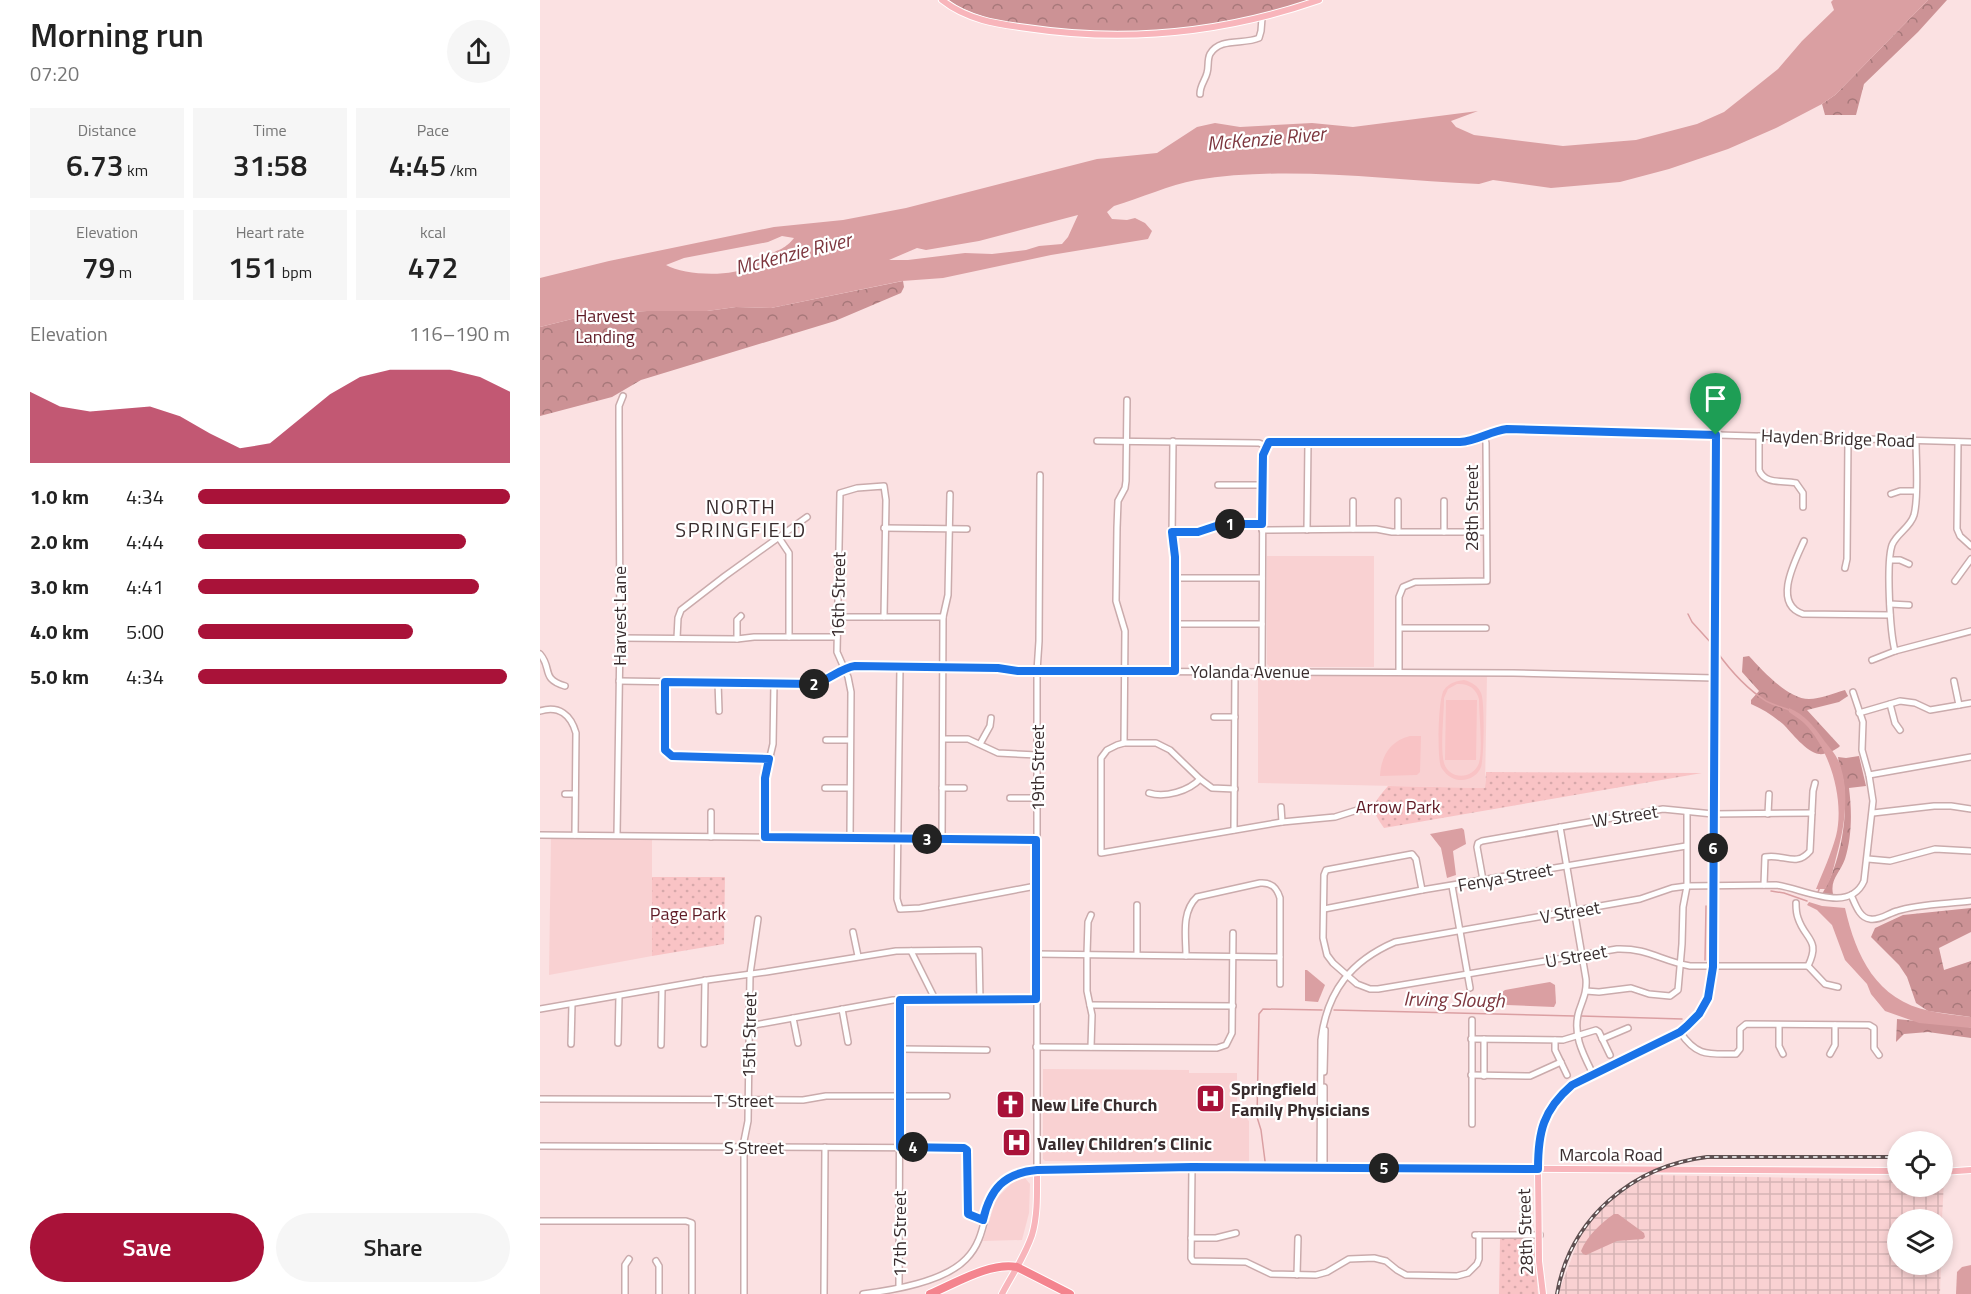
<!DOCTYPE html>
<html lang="en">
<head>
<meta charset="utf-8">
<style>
  :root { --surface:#fff; --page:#f6f6f6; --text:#222; --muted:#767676; --accent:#a91239 }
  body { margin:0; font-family:"Titillium Web",sans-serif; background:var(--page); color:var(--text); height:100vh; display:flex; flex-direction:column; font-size:22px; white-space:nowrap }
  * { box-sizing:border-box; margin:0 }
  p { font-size:20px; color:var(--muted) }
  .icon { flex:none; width:33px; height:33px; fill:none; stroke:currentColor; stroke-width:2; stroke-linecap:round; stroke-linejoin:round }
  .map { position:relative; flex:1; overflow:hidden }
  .panel { display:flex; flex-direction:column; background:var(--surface); width:540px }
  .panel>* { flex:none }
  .fabs { position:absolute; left:1347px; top:1131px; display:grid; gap:12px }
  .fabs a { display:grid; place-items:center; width:66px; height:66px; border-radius:50%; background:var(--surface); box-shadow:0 3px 9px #0003; font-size:30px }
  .pin { position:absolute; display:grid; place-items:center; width:51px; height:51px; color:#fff; margin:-62px -26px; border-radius:50% 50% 50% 0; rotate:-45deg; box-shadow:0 0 6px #0007 }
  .pin .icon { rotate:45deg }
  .km { position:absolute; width:30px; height:30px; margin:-15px; border-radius:50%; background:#222; color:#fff; font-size:16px; line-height:30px; text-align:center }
  .round { display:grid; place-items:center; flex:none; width:63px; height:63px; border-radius:32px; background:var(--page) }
  .head { display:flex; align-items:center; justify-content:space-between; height:102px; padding:0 30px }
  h1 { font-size:33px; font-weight:600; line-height:45px }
  .metrics { display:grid; grid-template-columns:repeat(3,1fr); gap:9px; height:102px; padding:6px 30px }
  .metrics div { display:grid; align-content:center; border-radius:0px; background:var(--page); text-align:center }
  .metrics b { font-size:30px; font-weight:600 }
  .metrics small { font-size:16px; font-weight:400 }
  .metrics p { font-size:16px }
  .chart { height:168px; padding:12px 30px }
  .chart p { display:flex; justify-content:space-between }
  .chart svg { width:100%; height:108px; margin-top:6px; fill:var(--accent); opacity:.7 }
  .cta { display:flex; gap:12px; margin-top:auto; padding:12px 30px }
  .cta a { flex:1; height:69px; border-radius:36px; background:var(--accent); color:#fff; font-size:24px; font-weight:600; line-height:69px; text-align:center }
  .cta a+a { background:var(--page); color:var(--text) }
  ul { padding:0 30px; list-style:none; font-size:20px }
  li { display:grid; grid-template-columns:96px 72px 1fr; align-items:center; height:45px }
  li i { height:15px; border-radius:8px; background:var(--accent) }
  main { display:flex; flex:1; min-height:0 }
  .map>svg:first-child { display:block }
</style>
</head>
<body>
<main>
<section class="panel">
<div class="head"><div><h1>Morning run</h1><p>07:20</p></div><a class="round"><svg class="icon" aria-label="share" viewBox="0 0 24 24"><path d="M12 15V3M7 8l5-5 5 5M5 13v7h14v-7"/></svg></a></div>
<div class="metrics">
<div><p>Distance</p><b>6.73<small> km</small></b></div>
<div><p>Time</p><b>31:58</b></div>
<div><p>Pace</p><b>4:45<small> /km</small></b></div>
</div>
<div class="metrics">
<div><p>Elevation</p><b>79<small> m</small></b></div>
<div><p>Heart rate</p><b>151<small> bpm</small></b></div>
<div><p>kcal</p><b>472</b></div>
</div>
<div class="chart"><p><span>Elevation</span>116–190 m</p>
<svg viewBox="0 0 160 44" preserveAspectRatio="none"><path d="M0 44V15L10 21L20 23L30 22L40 21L50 25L60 32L70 38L80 36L90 26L100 16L110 9L120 6L130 6L140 6L150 9L160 15V44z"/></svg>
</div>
<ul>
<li><b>1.0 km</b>4:34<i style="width:100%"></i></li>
<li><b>2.0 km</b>4:44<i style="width:86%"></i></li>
<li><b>3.0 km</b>4:41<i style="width:90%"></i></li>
<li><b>4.0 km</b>5:00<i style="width:69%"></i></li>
<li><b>5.0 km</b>4:34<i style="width:99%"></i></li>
</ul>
<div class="cta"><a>Save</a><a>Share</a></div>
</section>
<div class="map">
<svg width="1431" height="1294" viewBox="0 0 1431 1294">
  <defs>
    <pattern id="industrial-grid" width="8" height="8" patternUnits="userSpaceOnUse" patternTransform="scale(1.5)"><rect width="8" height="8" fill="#f9d1d2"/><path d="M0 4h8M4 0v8" fill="none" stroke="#d6b4b5"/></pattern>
    <pattern id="grass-dots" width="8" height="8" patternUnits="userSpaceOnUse" patternTransform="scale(1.5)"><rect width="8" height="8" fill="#f9c3c5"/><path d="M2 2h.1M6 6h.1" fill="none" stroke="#d6a8aa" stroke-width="1.8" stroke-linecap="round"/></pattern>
    <pattern id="forest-crowns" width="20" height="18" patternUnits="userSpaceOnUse" patternTransform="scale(1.5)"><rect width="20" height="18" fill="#cc9295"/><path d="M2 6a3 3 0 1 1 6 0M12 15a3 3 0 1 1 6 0" fill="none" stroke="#a7787a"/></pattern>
  </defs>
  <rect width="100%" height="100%" fill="#fbe1e2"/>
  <g fill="#f9d1d2">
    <path d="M727,556H834V667H730L727,664Z"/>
    <path d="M718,674L947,675L945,788L718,783Z"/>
    <path d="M11,837L112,839V956L9,975Z"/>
    <path d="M503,1069L649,1070V1073H697V1108L709,1121V1162L505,1161L503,1159Z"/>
    <path d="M485,1178L490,1184L489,1213L482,1240L443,1241L456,1199L473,1182Z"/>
  </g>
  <path fill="url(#industrial-grid)" d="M1111,1175L1357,1180L1358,1186H1402L1404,1181L1402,1219L1358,1220V1264L1401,1265L1400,1294H1018L1042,1231L1065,1204L1095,1184Z"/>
  <g fill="url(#grass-dots)">
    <path d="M946,772L1162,773L844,828C829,807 832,805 848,786L945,788Z"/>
    <path d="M112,877H185L184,944L112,956Z"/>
    <path d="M960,1239H991L994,1241L998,1294H959Z"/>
  </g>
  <g fill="url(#forest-crowns)">
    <path d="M409,0H769C730,13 691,25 650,30C594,36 452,35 409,0Z"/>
    <path d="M1388,0H1407L1378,32L1324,84L1316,115H1285L1282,104L1295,95Z"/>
    <path d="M363,281L364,287L361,293L295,321L101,380L72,397L0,416V327L52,314L107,311H167L196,307L231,308Z"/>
    <path d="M1209,656C1223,671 1248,699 1269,699C1280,699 1294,693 1305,690L1308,696L1299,702L1267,710L1300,746C1296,750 1285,755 1279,754C1266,752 1252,733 1243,724C1233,716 1223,709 1211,704V700L1219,691L1202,672L1203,657Z"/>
    <path d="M1319,756L1326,786L1309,788C1312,811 1312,837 1305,859C1300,873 1290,879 1293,894H1282C1300,864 1308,820 1304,785C1303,775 1299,766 1298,757L1306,758Z"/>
    <path d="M1431,908V932L1399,948L1404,970L1431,961V1017L1388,1011L1376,1003L1367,977L1359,965L1331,937L1335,928L1363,915Z"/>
    <path d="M1357,1019L1426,1026L1431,1028V1038L1388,1032L1364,1034L1356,1042Z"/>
  </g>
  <g fill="#f9c3c5" fill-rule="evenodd">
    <path d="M924,680C932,682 938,686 941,693C945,701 944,759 941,767C938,775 929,781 919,780C911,779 905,774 901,767C897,757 898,698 904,690C909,683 916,681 924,680ZM917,684C928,683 936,688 939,699C939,715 943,749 939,763C933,780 909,780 904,763C900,748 904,715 904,698L908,689Z"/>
    <path d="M906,700H937L936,760H905Z"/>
    <path d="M870,736H881L880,772L877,775L840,776C841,756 850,741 870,736Z"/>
  </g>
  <g fill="#da9fa2" fill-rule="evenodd">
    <path d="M1293,0H1388L1295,95L1282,104L1236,128L1188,149L1129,169L1080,182L1011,188L953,180L939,184C845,180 749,165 656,180C629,185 601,198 574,206L567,212L572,219L587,220L595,218L605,223L612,231L608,239L511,255L403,278L362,281L231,308L196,307L167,311H107L52,314L0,327V278L69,261L234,227L303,220L366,208L557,159L617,153L657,127L675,123L700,127L772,123L813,127L938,111L911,121L916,127L934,135L1023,146L1096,140L1157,124L1184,112L1213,89L1238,69L1262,41L1294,10L1291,2ZM538,215L528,237L522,244L499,246L486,250L452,254L425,253L368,260H349L377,248L386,250L439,241ZM242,236L254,238C245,249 240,249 228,255C222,258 218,263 212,266C193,277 145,276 126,265L144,258L228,242Z"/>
    <path d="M1249,708C1265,715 1273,725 1283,739C1288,746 1295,753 1299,762C1310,790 1305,825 1297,854C1294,865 1292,879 1285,889H1276C1283,872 1291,854 1296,836C1305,800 1290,749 1264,723C1260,719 1254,716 1249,712Z"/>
    <path d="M922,828L924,830L926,844L913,851L916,875L907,878L901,848L890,834Z"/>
    <path d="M1269,902L1282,906L1305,908C1316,956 1336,1000 1390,1011C1403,1014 1417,1015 1431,1017V1028L1379,1023L1345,1011L1331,994L1327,984L1305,960L1292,925L1277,910L1267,905Z"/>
    <path d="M765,970H767L785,985L778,1002L765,1001Z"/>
    <path d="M1010,982L1015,985L1016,1003L1014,1007L967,1005L961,1001V993L965,990Z"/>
    <path d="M1074,1214H1078L1104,1233L1105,1237L1103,1239L1077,1241L1046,1255L1043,1254L1041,1251C1047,1236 1061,1223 1074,1214Z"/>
    <path d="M1431,1265V1294H1416L1417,1272L1422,1267Z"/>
  </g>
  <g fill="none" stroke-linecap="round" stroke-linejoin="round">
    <g stroke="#da9fa2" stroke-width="1.5">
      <path d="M1148,614L1152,622L1172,644"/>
      <path d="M1177,652C1190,670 1207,689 1226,701C1233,705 1242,707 1249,710"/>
      <path d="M1231,891L1244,893L1267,901"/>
      <path d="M1278,892L1280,887"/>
      <path d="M1165,960L1166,906"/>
      <path d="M794,1010L1034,1016"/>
      <path d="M1041,1016L1142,1019"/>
      <path d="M725,1161L721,1130L717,1117L719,1014L723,1009L782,1010"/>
    </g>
    <defs>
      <g id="minor">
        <path d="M660,94C660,85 665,81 667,73C669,67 667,60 670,54C680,37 704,45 719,38L721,31L722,18"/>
        <path d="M1219,436V470C1225,485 1243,480 1256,483L1263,493V507"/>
        <path d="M557,441L719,443L726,446L734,441L920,442C937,441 950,431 967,429L1431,442"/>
        <path d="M633,441L632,538L635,557V671"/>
        <path d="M1418,442L1417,529L1420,536L1431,546"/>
        <path d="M678,485H723"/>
        <path d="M1351,494L1360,491H1375"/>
        <path d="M813,501V529"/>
        <path d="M858,501V532"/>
        <path d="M904,501V532"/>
        <path d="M344,528L427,529"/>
        <path d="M722,530L836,529L852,532H946"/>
        <path d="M767,530L768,442"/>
        <path d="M632,532H658L682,524H722"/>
        <path d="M239,538L249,553V637"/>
        <path d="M1264,541C1255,561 1232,604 1263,614L1350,615"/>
        <path d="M1351,560H1360L1369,564"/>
        <path d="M1305,568L1307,559L1308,439"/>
        <path d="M635,578H722"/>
        <path d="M1415,581L1431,559"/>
        <path d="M1350,604L1369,605"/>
        <path d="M297,617H403"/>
        <path d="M635,624H722"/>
        <path d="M860,628H946"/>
        <path d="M80,638L197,639L214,637H297"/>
        <path d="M137,638L138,618L141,610L185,576L267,517"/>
        <path d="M197,639V620L201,616"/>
        <path d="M1355,651C1350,632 1346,563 1352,545C1357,533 1370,528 1374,515C1379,497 1376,461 1376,441"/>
        <path d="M0,654C13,669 0,678 25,686"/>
        <path d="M1332,660L1355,651L1431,631"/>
        <path d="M360,667L357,899L360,909L380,908L496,886"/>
        <path d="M722,671L723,455L726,446"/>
        <path d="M859,672V597L863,587L875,582L947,581L946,443L944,436"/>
        <path d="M79,681L273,684C289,681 300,669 315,666L458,668L478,671L973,673L1174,678"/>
        <path d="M1414,681L1419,705"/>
        <path d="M125,682V750L132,756L229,759"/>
        <path d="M178,682L179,711"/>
        <path d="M1350,704L1355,723L1360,730"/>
        <path d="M0,711C19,705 31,715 36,733L35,835"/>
        <path d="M1319,713L1360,701L1375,703L1390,710L1431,703"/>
        <path d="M674,717H695"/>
        <path d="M403,739H428L458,753L497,755"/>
        <path d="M286,740H310"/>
        <path d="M584,743L585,631L576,601L577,528L578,501L585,488L586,481L587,400"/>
        <path d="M440,744L450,726L451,718"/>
        <path d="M1329,775L1431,757"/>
        <path d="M285,788H309"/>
        <path d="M402,788H424"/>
        <path d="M695,789L672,788L660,779L630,750L616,743H584L577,745L567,750L561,758V853L742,822L795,817L827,807"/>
        <path d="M609,793C625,798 649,791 660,779"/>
        <path d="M25,794H35"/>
        <path d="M470,798H497"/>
        <path d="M741,807L742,822"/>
        <path d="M1333,813L1394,806H1411L1431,809"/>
        <path d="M1228,814L1229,794"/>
        <path d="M1020,827L1046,979C1047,992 1043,999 1039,1011C1032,1034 1043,1054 1053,1074"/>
        <path d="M694,830L695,671"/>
        <path d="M0,835L496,840"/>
        <path d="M77,835L80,638L79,426V406L83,396"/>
        <path d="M171,837V812"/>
        <path d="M225,837V778L233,744L234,683"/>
        <path d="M310,838L311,692L308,677L297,652L300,493L317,488L344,486L346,500L344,617"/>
        <path d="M402,839L403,617L408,595L410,494"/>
        <path d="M1328,859L1350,861L1395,849L1431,851"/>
        <path d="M943,880L937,847L938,843L942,841L1123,809L1173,814L1272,813"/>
        <path d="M1224,885L1225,857C1243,853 1256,868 1270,851L1273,791L1275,783"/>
        <path d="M912,886L930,988"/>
        <path d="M882,890L876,859L872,854L786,870L784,875L783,938L787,955L793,963L817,984L830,989H838L1077,949C1108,948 1121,961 1150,966H1268"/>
        <path d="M1311,895C1315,903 1319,918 1330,919C1339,921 1349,913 1357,911C1378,904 1408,904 1431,901"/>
        <path d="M1256,903C1256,908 1256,913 1258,918C1265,940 1281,939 1268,966"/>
        <path d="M597,905V954"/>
        <path d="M784,909L882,890L1146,846"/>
        <path d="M551,915L548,922L547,954V991L552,1015L551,1047"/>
        <path d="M313,932L318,956"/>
        <path d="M371,951L396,1001"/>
        <path d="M496,954L740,957"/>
        <path d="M646,956C646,936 641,912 657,897L720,883C732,882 737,888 740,898V984"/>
        <path d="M1268,966L1285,984L1298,987"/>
        <path d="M1046,991L1059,992L1091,988L1109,994L1130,996L1138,990L1142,944L1143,907L1147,886V812"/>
        <path d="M550,1005L693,1006"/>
        <path d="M0,1009L167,980L226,972L356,951L439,950L440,1000"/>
        <path d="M302,1009L308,1042"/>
        <path d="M253,1018L258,1043"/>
        <path d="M932,1020V1124"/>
        <path d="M1239,1025V1046L1243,1054"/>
        <path d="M209,1026L353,1000L496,999"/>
        <path d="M1140,1032C1157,1057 1168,1054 1196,1054L1200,1049V1029L1206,1024L1329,1025L1334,1028V1048L1339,1055"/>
        <path d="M931,1039L1023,1040L1056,1030L1059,1032L1070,1055"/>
        <path d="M944,1039V1076"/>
        <path d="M1062,1039L1088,1028"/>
        <path d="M1015,1040V1050L1027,1075"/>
        <path d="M78,1043L79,996"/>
        <path d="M31,1044L32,1004"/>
        <path d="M164,1044L165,980"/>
        <path d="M121,1045L122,989"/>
        <path d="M496,1047L677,1048L686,1045L692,1033L693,933"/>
        <path d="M360,1049L447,1050"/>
        <path d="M1290,1054L1295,1045V1025"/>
        <path d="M784,1072L785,1030"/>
        <path d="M931,1075L990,1076L1021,1062"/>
        <path d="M784,1087V1168"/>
        <path d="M0,1099L263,1100L286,1096H407"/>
        <path d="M0,1146L424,1148L428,1153V1214L443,1220"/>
        <path d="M652,1167L651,1258L653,1261L706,1262L731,1274L776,1275L787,1272L809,1259L834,1258L846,1261L857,1270L866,1275L917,1276L928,1273L937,1264L939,1259V1235"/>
        <path d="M780,1168L781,1040C787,991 811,961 855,942L1100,899L1132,888L1147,886L1236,885C1262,888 1309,915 1324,881L1333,801L1329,775L1322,750L1323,722L1313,692"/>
        <path d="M998,1169C999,1132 1003,1110 1032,1085L1140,1032L1147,1026L1159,1014L1168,997L1173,967L1176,435"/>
        <path d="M0,1221H146L152,1223V1294"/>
        <path d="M935,1235H1000"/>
        <path d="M651,1238H676L696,1233"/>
        <path d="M116,1261L119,1266V1294"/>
        <path d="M757,1275L758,1238"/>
        <path d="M359,1287L360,1000"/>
        <path d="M85,1294V1265L89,1259"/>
        <path d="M204,1294V1141L208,1121L210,974L218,919"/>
        <path d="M284,1294L285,1147"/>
        <path d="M323,1294C353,1290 404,1282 426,1259C458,1227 431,1176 497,1170V671L499,641L500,475"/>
      </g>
      <g id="major">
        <path d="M402,0C427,20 457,24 487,28C587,43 684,33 779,0"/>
        <path d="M998,1169L999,1261L1003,1294"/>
        <path d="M1402,1172L1431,1170"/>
        <path d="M462,1294C472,1275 485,1256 492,1235C498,1215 497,1191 497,1170L701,1167L1358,1171"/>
      </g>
      <path id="highway" d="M390,1294C416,1283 450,1262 477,1267L530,1294"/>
    </defs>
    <use href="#minor" stroke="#caabac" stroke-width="8"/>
    <use href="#major" stroke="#fff" stroke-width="8"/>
    <use href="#highway" stroke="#fff" stroke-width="10"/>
    <use href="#minor" stroke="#fff" stroke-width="5"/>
    <use href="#major" stroke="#f8b5bb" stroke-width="6"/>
    <use href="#highway" stroke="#f4848e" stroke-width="8"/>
    <defs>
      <path id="rail" d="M1017,1294C1030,1218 1093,1166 1167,1157H1358"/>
    </defs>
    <use href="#rail" stroke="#5e4f50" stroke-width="4"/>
    <use href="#rail" stroke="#fff" stroke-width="1.5" stroke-dasharray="4.5" stroke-linecap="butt"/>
  </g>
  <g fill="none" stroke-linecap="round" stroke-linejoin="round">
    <defs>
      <path id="route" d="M967,429L1176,435L1173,967L1168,998L1159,1014L1147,1026L1140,1032L1032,1085C1003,1110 998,1132 998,1169L652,1167L497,1170C464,1173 450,1189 443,1220L428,1214L427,1150L424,1148L360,1147V1000L496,999V840L225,837V778L229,759L132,756L125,750V682L273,684C289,681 300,668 315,666L458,668L478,671H635V557L632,532H658L682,524H722L723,455L729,442H920C937,441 950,431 967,429Z"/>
    </defs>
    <use href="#route" stroke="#fff" stroke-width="12"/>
    <use href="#route" stroke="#1a73e8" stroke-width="8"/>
  </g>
  <defs>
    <symbol id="hospital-square" viewBox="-11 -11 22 22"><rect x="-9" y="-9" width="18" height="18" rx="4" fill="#a91239" stroke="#fff"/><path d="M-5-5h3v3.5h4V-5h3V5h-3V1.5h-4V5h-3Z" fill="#fff"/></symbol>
    <symbol id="church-square" viewBox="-11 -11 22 22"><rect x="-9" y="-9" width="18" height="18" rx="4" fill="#a91239" stroke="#fff"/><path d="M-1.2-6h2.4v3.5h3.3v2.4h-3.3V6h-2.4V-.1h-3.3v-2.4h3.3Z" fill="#fff"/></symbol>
  </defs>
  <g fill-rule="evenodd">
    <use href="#hospital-square" x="654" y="1082" width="33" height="33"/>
    <use href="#church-square" x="454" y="1088" width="33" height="33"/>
    <use href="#hospital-square" x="460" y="1126" width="33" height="33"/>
  </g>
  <g text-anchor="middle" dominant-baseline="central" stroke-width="4.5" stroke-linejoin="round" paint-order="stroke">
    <g font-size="18" fill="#601b26" stroke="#fff">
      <text x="65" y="315">Harvest<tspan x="65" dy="21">Landing</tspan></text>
      <text x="858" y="806">Arrow Park</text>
      <text x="148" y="913">Page Park</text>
    </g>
    <g font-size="18" fill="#392d2e" stroke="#fff">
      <text transform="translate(1298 438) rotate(2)">Hayden Bridge Road</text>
      <text transform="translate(931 508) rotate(-90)">28th Street</text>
      <text transform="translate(298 595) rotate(-89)">16th Street</text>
      <text transform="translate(79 616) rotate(-90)">Harvest Lane</text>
      <text x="710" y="671">Yolanda Avenue</text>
      <text transform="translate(497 768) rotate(-90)">19th Street</text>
      <text transform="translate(1085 816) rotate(-9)">W Street</text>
      <text transform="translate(965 877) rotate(-10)">Fenya Street</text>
      <text transform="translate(1030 912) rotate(-10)">V Street</text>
      <text transform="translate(1036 956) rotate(-10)">U Street</text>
      <text transform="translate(209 1035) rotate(-89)">15th Street</text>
      <text x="204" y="1100">T Street</text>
      <text x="214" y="1147">S Street</text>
      <text x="1071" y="1154">Marcola Road</text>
      <text transform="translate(985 1232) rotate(-92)">28th Street</text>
      <text transform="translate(359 1234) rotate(-90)">17th Street</text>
    </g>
    <g font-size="18" font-weight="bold" fill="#392d2e" stroke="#fff" text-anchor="start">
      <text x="691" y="1088">Springfield<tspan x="691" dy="21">Family Physicians</tspan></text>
      <text x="491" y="1104">New Life Church</text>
      <text x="497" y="1143">Valley Children’s Clinic</text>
    </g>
    <g font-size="20" font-style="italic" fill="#7d363e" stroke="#fff">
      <text transform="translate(726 138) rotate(-5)">McKenzie River</text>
      <text transform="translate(253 253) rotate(-14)">McKenzie River</text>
      <text transform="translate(914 999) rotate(1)">Irving Slough</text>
    </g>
    <g font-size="20" letter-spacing="1.5" fill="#392d2e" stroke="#fff">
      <text x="201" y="506">NORTH<tspan x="201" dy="23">SPRINGFIELD</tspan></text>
    </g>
  </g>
</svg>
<div class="fabs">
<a><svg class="icon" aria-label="locate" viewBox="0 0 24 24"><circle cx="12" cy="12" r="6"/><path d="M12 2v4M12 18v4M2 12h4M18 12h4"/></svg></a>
<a><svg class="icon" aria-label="layers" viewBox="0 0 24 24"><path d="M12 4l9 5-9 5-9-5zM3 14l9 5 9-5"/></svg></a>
</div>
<div class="pin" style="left:1176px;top:435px;background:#1e9e55"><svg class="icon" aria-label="arrive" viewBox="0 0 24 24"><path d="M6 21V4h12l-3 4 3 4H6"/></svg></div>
<b class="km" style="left:690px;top:524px">1</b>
<b class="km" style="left:274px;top:684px">2</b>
<b class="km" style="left:387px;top:839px">3</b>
<b class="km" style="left:373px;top:1147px">4</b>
<b class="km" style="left:844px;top:1168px">5</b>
<b class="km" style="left:1173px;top:848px">6</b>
</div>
</main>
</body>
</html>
